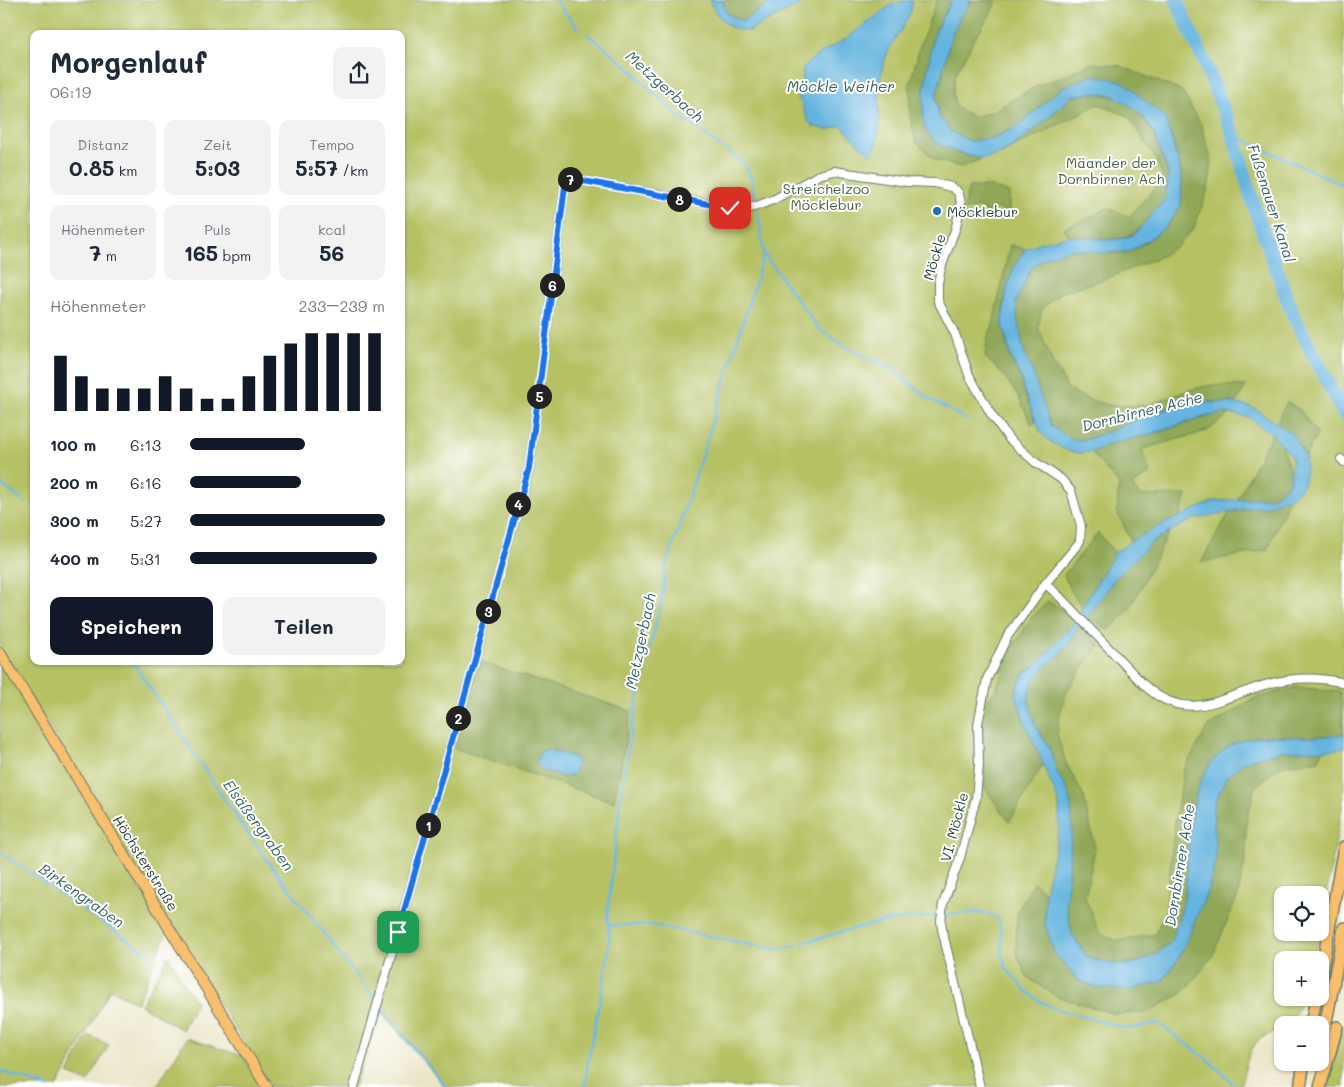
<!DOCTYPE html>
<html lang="de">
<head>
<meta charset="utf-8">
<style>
  :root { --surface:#fff; --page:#f2f2f3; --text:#1f2937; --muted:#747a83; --accent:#111827 }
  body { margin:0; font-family:Mali,sans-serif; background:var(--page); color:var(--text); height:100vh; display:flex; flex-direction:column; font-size:19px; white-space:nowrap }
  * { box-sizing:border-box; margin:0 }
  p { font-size:16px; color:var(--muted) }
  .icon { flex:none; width:28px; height:28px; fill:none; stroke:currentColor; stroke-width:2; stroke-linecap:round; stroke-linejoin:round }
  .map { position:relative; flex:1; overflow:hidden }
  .panel { position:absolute; left:30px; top:30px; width:375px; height:635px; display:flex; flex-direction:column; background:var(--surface); border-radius:10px; box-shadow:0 1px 4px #0004 }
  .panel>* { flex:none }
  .controls { position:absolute; left:1274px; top:886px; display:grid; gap:10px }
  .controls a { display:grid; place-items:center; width:55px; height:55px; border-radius:10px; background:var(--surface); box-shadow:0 1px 4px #0004; font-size:25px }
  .pin { position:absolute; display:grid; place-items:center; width:42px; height:42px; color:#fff; margin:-21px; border-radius:10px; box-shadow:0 2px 8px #0006 }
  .km { position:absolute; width:25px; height:25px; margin:-12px; border-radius:50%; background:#222; color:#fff; font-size:14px; line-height:25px; text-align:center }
  .round { display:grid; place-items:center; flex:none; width:52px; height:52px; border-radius:10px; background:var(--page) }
  .head { display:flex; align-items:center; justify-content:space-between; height:85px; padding:0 20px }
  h1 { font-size:28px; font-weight:700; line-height:38px }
  .metrics { display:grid; grid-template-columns:repeat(3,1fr); gap:8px; height:85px; padding:5px 20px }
  .metrics div { display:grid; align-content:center; border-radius:10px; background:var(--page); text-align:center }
  .metrics b { font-size:21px; font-weight:700 }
  .metrics small { font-size:14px; font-weight:400 }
  .metrics p { font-size:14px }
  .chart { height:140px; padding:10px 20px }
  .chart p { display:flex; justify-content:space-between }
  .chart svg { width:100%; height:90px; margin-top:5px; stroke:var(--accent); stroke-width:6 }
  .button { display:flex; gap:10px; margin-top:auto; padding:10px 20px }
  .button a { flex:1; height:58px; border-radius:10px; background:var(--accent); color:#fff; font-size:20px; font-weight:700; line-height:58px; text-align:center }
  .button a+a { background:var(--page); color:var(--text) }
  ul { padding:0 20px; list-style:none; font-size:16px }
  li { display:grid; grid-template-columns:80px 60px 1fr; align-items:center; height:38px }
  li i { height:12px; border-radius:6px; background:var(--accent) }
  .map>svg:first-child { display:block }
</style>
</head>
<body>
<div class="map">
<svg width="1344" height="1087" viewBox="0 0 1344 1087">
  <rect width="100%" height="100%" fill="#fff"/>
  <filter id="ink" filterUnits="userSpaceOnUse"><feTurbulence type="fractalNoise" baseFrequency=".02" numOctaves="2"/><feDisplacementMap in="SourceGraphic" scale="10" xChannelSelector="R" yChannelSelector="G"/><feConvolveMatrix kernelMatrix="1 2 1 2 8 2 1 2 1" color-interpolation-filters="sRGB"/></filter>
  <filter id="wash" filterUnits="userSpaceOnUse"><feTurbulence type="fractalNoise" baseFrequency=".0096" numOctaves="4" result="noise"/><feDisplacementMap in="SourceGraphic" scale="20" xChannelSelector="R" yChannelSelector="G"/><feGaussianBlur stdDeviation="1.12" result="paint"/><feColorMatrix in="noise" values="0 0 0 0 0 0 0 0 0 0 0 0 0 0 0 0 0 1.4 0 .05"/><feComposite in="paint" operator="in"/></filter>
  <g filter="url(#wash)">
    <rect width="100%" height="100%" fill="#ebe6c9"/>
    <g fill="#b5c163" stroke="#6a7f4c" fill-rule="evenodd">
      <path d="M0,0H1344V796L1320,929V895H1282V932L1319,933L1314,960H1282V998H1302V999L1293,1019L1287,1025H1282V1029C1276,1034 1266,1034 1260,1039C1247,1050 1245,1072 1240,1087H445L380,1010L354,1087H271L0,648ZM34,34H401V661H34Z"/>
      <path d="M0,661L167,932L137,1003L110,989L57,1087H0Z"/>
      <path d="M168,956L196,1003L182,1030L141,1005Z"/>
      <path d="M1344,1027V1087H1326L1341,1029Z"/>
      <path d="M88,1035L109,1045L88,1082L68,1074Z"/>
      <path d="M187,1038L243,1056L262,1087H156Z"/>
    </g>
    <g fill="#90a759" stroke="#587246">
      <path d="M722,0H774L743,21L727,14Z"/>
      <path d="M937,0H952L939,23L933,39L924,91L926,131L938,144L959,153L982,159L961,167L935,160L916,142L910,117V84L920,46Z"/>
      <path d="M971,0H997L990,14L973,41L955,75L953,95L956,107L973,117L992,112L1036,86L1060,77L1092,63L1120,66L1182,91L1201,125L1212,162L1208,189L1194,228L1177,246L1161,256L1108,278L1059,293L1042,309L1038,327L1053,363L1068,389L1089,400L1114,406L1148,405L1192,389L1213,385L1246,386L1236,403C1219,401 1200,401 1183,404C1153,409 1099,444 1072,439C1049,435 1041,404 1037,385C1034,375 1029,367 1026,357C1022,347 1014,312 1016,302C1018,292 1024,278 1030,270C1038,258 1059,250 1073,249C1091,249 1106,255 1126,252C1136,251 1156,235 1164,228C1170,223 1179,211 1181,203C1185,175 1174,127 1153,108C1136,93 1112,85 1093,75L1061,88L1017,127L993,138L970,141L950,131L939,116L936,97L952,34L960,17Z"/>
      <path d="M1092,93C1134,96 1150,120 1163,157C1168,169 1171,184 1166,198C1163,205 1154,212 1149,218C1141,227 1134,235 1122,238C1105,242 1086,238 1069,236L1064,228L1092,216L1107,208L1129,217L1163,179L1156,159L1128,116L1099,104L1001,154L1039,126L1072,96Z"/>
      <path d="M969,187H991L1009,193V212L993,207L989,213L977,207L963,211Z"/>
      <path d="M1010,245L1025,249C1002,287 997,316 1011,359C1013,365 1018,371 1020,377C1022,381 1022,387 1024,392C1028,401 1032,410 1035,421L1032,425L1018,396L1004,376L985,357L987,339L993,325Z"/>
      <path d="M1287,402L1300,410L1317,434L1305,457L1292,434L1276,424Z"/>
      <path d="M1220,413L1230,414L1207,431L1142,449L1150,473L1132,486L1140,496L1187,495L1179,517L1131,541L1117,512L1119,484L1091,452L1114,443L1152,434Z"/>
      <path d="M1272,434L1282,445L1291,475L1288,485L1273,497L1237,500Z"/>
      <path d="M1290,497L1267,550L1201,562L1229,513L1253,507H1264Z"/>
      <path d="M1169,532L1130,608L1109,631L1088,616L1115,579L1151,543Z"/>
      <path d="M1098,533L1115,553L1082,607L1069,587L1064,575Z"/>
      <path d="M1048,601L1078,619L1037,665L1022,675L1016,693L1024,720L1044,763L1009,822L977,777V709L996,690L1012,648L1032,617Z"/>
      <path d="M1080,623L1100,645L1080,671L1067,691L1060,714L1057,735L1066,763L1084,797L1095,849L1085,897L1097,927L1101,934L1117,941L1155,934L1166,909L1175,821L1184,769L1208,727L1255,698L1297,687L1340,692L1344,734C1334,735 1324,736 1314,737C1289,738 1261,732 1238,742C1184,765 1190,845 1185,892C1183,908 1177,925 1173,941L1142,961L1116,965L1088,958L1072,934L1066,905L1067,789L1057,772L1049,747L1035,725L1028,699L1033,680L1047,665L1059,655L1071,640Z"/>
      <path d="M480,662L631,711L614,802L454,748Z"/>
      <path d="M1323,750L1319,760L1280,766L1255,787L1246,823V856L1238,895L1212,957L1183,993L1145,1013L1115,1014L1056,996L1027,977L1016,951L1017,913L1033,882L1045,892V925L1054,952L1078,981L1162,982L1179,958L1209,888L1214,820L1213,806L1227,776L1246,760L1280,751Z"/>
    </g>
    <g fill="#63b4de" stroke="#417889">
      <path d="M709,0H722L727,14L743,21L774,0H809L749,31C727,31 718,18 709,0Z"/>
      <path d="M908,0L912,1C913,16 898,33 891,46C886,54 883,65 881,75C877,94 884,141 871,154L858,144L841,125L828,130L813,126L808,121L801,102L797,97L802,91L803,68L816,56L847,38L891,5Z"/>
      <path d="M952,0H971L960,17L952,34L936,97L939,116L950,131L970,141L993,138L1017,127L1061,88L1093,75L1108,78L1124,82L1165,118L1180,168L1182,180L1181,205L1166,227L1148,240L1128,252L1103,253L1073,249L1051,255L1039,261L1030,270L1016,302L1017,316L1025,356L1033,372L1038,389L1051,426L1071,439L1084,440L1111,431L1145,416L1183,404L1202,402L1236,403L1254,408L1292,434L1305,457L1306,471L1303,484L1297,492L1290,497L1264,507H1253L1194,519L1169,532L1151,543L1115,579L1088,616L1080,623L1071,640L1059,655L1047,665L1033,680L1028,699L1035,725L1049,747L1057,772L1067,789L1071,805L1072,830L1066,905L1072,934L1088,958C1097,960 1106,963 1115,964C1135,967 1159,956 1172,941C1176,925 1183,909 1185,893C1190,845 1184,765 1238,742C1260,732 1289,738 1314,737C1324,736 1334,735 1344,734V748L1331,750L1280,751L1246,761L1227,776L1213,806L1216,860L1209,888L1179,958L1162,982L1131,990L1099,988L1079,981L1054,952L1045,925V892L1059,829V802L1024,720L1016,694L1022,675L1037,665L1078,619L1082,607L1115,553L1131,541L1163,524L1214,501L1273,497L1288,485L1291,475L1292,459L1290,454L1272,434L1248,417L1225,413L1199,418L1152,434L1114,443L1091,452L1079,453L1068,451L1051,442L1041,433L1024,391L1020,375L1012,361L1002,323L1007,287L1014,267L1025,249L1041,242L1069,236L1110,240L1123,238L1135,234L1166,198L1168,172L1154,133L1146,120L1134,108L1112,95L1092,93L1072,96L1039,126L1020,141L1001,154L991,157L982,159L959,153L937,144L926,131L923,120L924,91L933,39L939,23Z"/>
      <path d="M548,749L574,757L577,764L574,774L565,777L541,770L536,762L540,752Z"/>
    </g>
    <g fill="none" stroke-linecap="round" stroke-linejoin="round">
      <g stroke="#63b4de" stroke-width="2.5">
        <path d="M555,0L578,28"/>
        <path d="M587,34L626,65L680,118L699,129L715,143L744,163L750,175L756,202"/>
        <path d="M1233,134L1259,147L1344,185"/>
        <path d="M764,254L818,328L849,349L894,370L926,397L967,420"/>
        <path d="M0,483L25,503"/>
        <path d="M33,509H34"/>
        <path d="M132,661L246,831L273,868L374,998"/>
        <path d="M0,852L151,956"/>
        <path d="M946,915C960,914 992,908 1000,921L1002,953L1006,968L1024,989L1040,1002L1057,1009L1128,1029L1158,1023L1206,1058L1233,1083"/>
        <path d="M609,925H653L772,949H781L796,945"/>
        <path d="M802,943L849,930L892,920L936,916"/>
        <path d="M380,1006L446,1087"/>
        <path d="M0,1071L48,1087"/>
        <path d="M584,1087C588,1063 592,1038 597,1014C602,987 614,945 607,918C615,852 620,786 633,721C638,695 644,669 651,643C657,618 665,594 665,568L690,494L764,254L758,211"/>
      </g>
      <path stroke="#63b4de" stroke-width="14" d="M1176,0L1202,56L1233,134L1256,213L1293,315L1344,414"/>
    </g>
  </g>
  <g filter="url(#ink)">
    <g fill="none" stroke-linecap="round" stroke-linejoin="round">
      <defs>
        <g id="minor">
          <path d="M1341,459L1344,462"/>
          <path d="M1045,584L1056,593L1144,685C1187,725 1222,697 1268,684C1293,677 1319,677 1344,683"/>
          <path d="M354,1087L529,469L566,179L578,180L738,209L754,207L773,200L819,175L834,171L907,182L935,183L951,187L956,190L959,194L961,203L956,227L941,268L938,284V301L955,334L969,375L991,414L1009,439L1035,462L1061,479L1071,491L1081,526L1080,541L1078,544L1045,584L1007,637L987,679L978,724L979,765L976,798L960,858L943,904L941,921L942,929L980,1087"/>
        </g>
        <path id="major" d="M0,653L267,1087"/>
        <g id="highway">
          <path d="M1320,978L1344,847"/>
          <path d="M1311,1025L1316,998"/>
          <path d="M1320,1053L1344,928"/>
          <path d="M1300,1087L1304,1062"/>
          <path d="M1320,1087L1337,1027"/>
        </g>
      </defs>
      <use href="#minor" stroke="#667868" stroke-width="10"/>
      <use href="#major" stroke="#667868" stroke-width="12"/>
      <use href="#highway" stroke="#667868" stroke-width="14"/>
      <use href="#minor" stroke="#fff" stroke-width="8"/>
      <use href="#major" stroke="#f9bf6d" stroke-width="10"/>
      <use href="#highway" stroke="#f9bf6d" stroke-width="11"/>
    </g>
  </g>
  <g fill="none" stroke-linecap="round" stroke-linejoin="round" filter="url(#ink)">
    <defs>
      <path id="route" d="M398,932L529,468L566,179L578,180L730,208"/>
    </defs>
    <use href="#route" stroke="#fff" stroke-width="10"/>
    <use href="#route" stroke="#1a73e8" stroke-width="6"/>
  </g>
  <circle fill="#1f6fb2" stroke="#fff" stroke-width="2" cx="937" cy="211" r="5"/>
  <g text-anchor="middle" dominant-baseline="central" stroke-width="4" stroke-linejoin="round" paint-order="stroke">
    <g font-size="14" fill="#445e40" stroke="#fff">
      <text x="1111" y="162">Mäander der<tspan x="1111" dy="16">Dornbirner Ach</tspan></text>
      <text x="826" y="188">Streichelzoo<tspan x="826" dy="16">Möcklebur</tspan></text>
    </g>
    <g font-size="14" fill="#1f3d34" stroke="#fff" text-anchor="start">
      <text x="947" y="211">Möcklebur</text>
    </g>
    <g font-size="14" fill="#1f3d34" stroke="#fff">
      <text transform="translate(934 257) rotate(-74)">Möckle</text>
      <text transform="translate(954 827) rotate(-75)">VI. Möckle</text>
      <text transform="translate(146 863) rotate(58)">Höchsterstraße</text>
    </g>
    <g font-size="15" font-style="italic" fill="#336167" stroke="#fff">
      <text transform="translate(665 86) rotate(42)">Metzgerbach</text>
      <text x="841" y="86">Möckle Weiher</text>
      <text transform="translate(1272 203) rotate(72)">Fußenauer Kanal</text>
      <text transform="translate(1142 411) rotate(-14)">Dornbirner Ache</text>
      <text transform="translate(640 641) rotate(-78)">Metzgerbach</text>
      <text transform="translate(259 825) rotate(54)">Elsäßergraben</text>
      <text transform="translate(1179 865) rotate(-81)">Dornbirner Ache</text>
      <text transform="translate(82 895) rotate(35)">Birkengraben</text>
    </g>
  </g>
</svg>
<div class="controls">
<a><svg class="icon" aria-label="locate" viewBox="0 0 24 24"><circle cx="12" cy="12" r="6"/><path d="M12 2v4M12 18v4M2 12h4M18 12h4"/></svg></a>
<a>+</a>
<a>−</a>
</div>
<div class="pin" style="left:398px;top:932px;background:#1e9e55"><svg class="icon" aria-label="arrive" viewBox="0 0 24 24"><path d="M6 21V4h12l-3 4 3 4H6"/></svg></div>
<div class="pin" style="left:730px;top:208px;background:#d93025"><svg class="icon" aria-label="check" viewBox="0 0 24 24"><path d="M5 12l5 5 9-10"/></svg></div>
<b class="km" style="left:428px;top:825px">1</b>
<b class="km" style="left:458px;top:718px">2</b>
<b class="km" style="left:488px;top:611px">3</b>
<b class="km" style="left:518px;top:504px">4</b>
<b class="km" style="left:539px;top:396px">5</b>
<b class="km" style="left:552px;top:285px">6</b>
<b class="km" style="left:570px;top:179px">7</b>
<b class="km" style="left:679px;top:199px">8</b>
<section class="panel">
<div class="head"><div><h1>Morgenlauf</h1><p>06:19</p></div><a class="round"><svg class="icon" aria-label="share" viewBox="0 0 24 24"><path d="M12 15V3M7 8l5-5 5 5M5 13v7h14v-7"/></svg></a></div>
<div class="metrics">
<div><p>Distanz</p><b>0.85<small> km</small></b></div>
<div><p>Zeit</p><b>5:03</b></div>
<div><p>Tempo</p><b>5:57<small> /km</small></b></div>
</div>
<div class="metrics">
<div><p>Höhenmeter</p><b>7<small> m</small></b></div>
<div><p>Puls</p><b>165<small> bpm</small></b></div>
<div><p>kcal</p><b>56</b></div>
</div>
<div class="chart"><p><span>Höhenmeter</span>233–239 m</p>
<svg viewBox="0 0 160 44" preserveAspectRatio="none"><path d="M5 44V17M15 44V27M25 44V33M35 44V33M45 44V33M55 44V27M65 44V33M75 44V38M85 44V38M95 44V27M105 44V17M115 44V11M125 44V6M135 44V6M145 44V6M155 44V6"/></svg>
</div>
<ul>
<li><b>100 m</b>6:13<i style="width:59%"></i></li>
<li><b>200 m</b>6:16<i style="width:57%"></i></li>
<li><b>300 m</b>5:27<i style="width:100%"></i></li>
<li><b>400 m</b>5:31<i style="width:96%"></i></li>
</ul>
<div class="button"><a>Speichern</a><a>Teilen</a></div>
</section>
</div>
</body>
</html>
